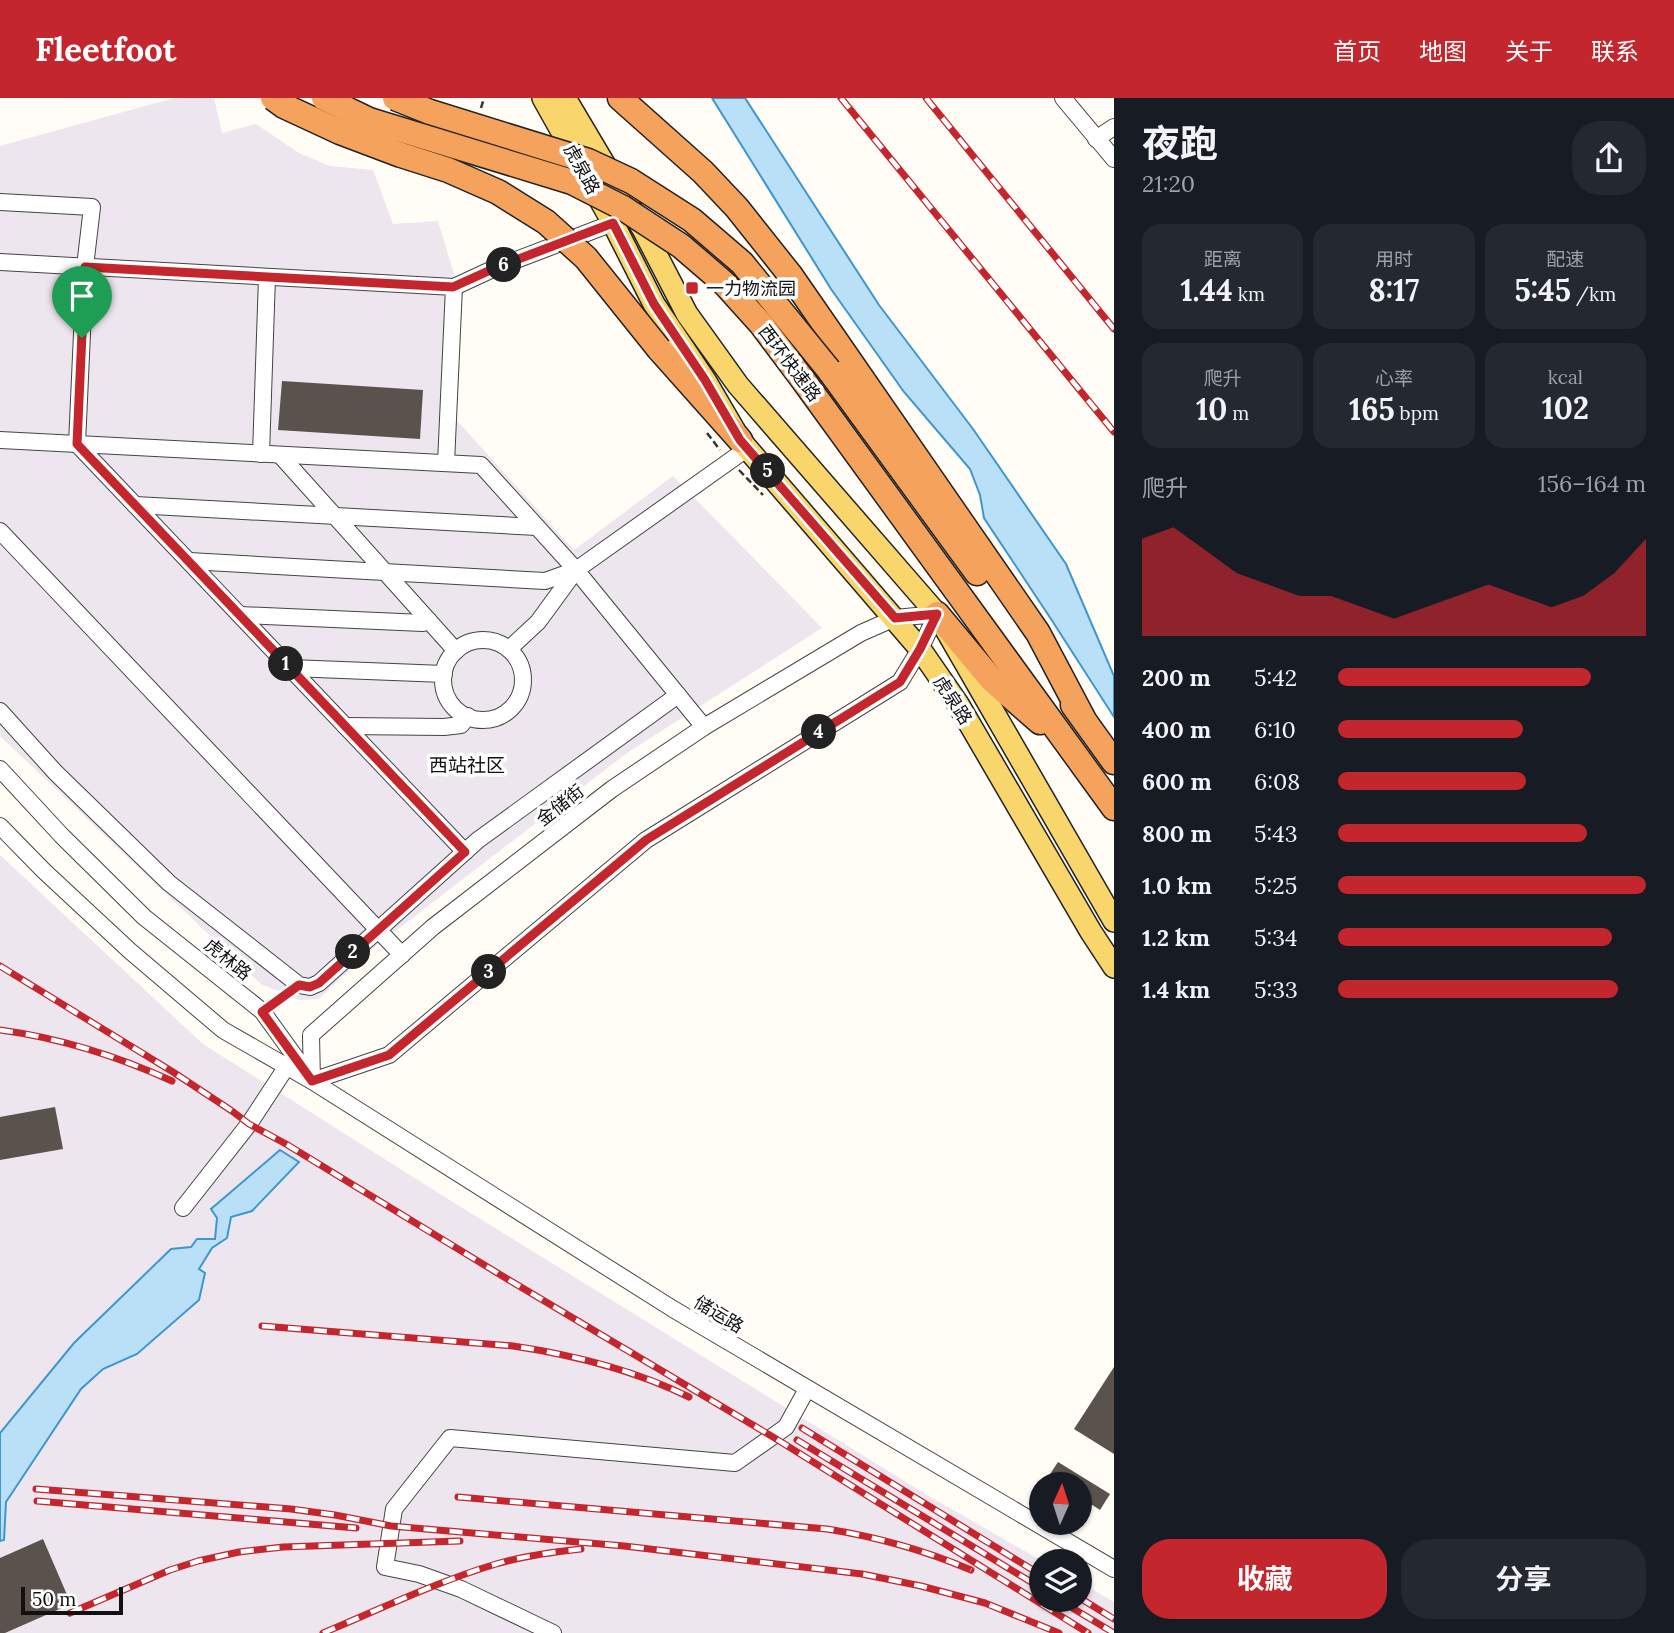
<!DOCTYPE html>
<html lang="zh">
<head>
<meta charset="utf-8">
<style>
  :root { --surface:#171b24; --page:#242831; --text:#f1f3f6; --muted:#9ea1a6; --accent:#c4262e }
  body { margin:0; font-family:Lora,"Noto Sans SC",serif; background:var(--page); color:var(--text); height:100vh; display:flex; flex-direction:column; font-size:26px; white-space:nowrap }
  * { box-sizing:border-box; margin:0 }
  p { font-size:23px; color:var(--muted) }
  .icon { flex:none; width:38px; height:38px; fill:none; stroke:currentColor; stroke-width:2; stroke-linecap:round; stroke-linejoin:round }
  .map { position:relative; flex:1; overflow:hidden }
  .drawer { display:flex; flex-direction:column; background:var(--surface); width:560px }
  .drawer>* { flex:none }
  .needle { width:46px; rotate:3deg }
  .fabs { position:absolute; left:1029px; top:1374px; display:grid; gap:14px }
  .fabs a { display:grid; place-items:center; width:63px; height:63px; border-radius:50%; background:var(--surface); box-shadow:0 2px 5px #0004; font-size:35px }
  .scale { position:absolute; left:21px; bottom:18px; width:102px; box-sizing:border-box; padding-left:7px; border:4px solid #111; border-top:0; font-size:19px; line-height:24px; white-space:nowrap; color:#111; -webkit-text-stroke:5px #fff; paint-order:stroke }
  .pin { position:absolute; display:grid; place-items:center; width:60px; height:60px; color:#fff; margin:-72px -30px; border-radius:50% 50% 50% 0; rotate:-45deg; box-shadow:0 0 7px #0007 }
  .pin .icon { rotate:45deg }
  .km { position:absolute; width:35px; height:35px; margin:-18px; border-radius:50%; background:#222; color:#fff; font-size:19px; line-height:35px; text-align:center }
  .round { display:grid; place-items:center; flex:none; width:74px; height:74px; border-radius:28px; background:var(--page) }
  .headline { display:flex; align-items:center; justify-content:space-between; height:119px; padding:0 28px }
  h1 { font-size:38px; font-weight:700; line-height:52px }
  .stats { display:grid; grid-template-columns:repeat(3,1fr); gap:10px; height:119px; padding:7px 28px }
  .stats div { display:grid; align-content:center; border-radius:18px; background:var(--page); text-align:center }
  .stats b { font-size:30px; font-weight:700 }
  .stats small { font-size:19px; font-weight:400 }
  .stats p { font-size:19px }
  .chart { height:196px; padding:14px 28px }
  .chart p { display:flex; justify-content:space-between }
  .chart svg { width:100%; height:126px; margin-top:7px; fill:var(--accent); opacity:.7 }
  .button { display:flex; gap:14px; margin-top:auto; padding:14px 28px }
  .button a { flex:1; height:80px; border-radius:28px; background:var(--accent); color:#fff; font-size:28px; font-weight:700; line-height:80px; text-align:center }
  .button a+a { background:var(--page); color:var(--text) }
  ul { padding:0 28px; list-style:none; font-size:23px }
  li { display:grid; grid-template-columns:112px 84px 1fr; align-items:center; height:52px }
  li i { height:18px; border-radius:9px; background:var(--accent) }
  header { display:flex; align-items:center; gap:42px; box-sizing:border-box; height:98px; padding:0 35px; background:var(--accent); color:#fff }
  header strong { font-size:33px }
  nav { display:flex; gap:38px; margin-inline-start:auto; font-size:24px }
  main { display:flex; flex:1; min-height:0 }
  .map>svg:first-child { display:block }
</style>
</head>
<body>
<header>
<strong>Fleetfoot</strong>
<nav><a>首页</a><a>地图</a><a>关于</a><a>联系</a></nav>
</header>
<main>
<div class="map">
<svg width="1114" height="1535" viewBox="0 0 1114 1535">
  <rect width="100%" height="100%" fill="#fffdf5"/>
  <g fill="#eee6ef">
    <path d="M174,0H214L222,35L256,26L299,55L330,68L373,72L393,126L438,123L455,179L451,316L574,452L673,378L822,530L627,655L368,854L319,901L299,902L261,886L0,638V48Z"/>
    <path d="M0,757L203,946L432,1091L927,1397L1042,1463L1041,1502H1080V1484L1114,1504V1535H0Z"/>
  </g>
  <g fill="#b9e0f7" stroke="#3f96cf" stroke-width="2">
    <path d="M712,0H745L879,207L973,331L1066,466L1114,578V619L1051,521L984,420L980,397L970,371L904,294L831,191Z"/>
    <path d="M280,1052L299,1064L252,1113L231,1119L227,1140L212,1150L199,1171L205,1175L199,1202L137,1256L103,1271L81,1291L6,1404L4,1442L0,1443V1335L74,1245L171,1151L191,1149L197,1141H215L217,1120L211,1111Z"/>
  </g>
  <g fill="#5a524d">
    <path d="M282,283L423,292L420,341L278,332Z"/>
    <path d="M55,1009L63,1051L0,1062V1019Z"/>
    <path d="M1114,1269V1356L1074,1331Z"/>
    <path d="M1058,1364L1110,1396L1100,1412L1080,1399V1386H1059L1048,1379Z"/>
    <path d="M43,1441L71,1506L5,1535H0V1460Z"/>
  </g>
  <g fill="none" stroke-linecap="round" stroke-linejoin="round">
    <defs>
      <g id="minor">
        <path d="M1063,0L1114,61"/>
        <path d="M1096,41L1114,29"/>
        <path d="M0,104L92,109L85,169L77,346L465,754"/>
        <path d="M0,164L454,189L446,365"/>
        <path d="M454,189L495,170L613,125"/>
        <path d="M0,342L481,367L576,472L704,629"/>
        <path d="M261,356L267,179"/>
        <path d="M280,357L456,553"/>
        <path d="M135,407L537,429"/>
        <path d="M0,433L402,857"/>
        <path d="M189,463L545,483L576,472L748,350"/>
        <path d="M937,516L920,551L900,584L646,742L389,957L312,983L311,937L433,829L612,691L704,629L861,535L895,520Z"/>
        <path d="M240,517L423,525L429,523"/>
        <circle cx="483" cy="582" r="40"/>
        <path d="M509,551L538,524L576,472"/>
        <path d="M291,570L444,576"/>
        <path d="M0,613L55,674L169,785L299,887L310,889L319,885L478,742L678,597"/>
        <path d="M345,628L444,629L461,627L468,618"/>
        <path d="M0,671L62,738L144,819L262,913L309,978"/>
        <path d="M0,728L44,773L130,853L223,932L312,983L673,1211L1114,1471"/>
        <path d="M183,1110L249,1026L287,968"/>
        <path d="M553,1535L461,1491L419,1476L385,1469L394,1411L450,1340L735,1365L786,1329L807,1291"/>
      </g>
      <g id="major">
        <path d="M543,0L613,125L654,206L705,282L740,342L920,551L958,606L1091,834L1114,869"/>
        <path d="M565,0L644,133L687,216L738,287L937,516L1114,823"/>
      </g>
      <g id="highway">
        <path d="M620,0L703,74L737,110L791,178L1038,535L1083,620"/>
        <path d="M659,251L740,342"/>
        <path d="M829,272L977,475"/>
        <path d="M806,286L1114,710"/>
        <path d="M937,516L992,582L1040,624"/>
        <path d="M1073,607L1114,664"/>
      </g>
    </defs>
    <use href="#minor" stroke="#444" stroke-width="18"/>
    <use href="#major" stroke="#222" stroke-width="24"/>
    <use href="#highway" stroke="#222" stroke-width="27"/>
    <g stroke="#333" stroke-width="2.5" stroke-dasharray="7 3.5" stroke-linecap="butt">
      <path d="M481,10L484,0"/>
      <path d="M707,335L720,352"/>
      <path d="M739,372L763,397"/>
      <path d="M273,905L288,895"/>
    </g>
    <use href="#minor" stroke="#fff" stroke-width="16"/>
    <use href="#major" stroke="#f9d66b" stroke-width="21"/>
    <use href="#highway" stroke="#f5a25d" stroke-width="24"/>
    <defs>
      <g id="rail">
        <path d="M841,0L1114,334"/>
        <path d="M926,0L1114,231"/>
        <path d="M0,868L173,974L232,1013L249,1026L286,1046L504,1179L773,1339L1088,1535"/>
        <path d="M0,932C60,940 117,958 172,983"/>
        <path d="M262,1228L513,1248C574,1257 634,1272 689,1299"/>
        <path d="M802,1330L1041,1477"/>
        <path d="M797,1342L1041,1490"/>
        <path d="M36,1391L291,1411L335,1417L391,1428L624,1448L862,1476L921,1488L985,1505L1059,1535"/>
        <path d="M458,1399L827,1431C877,1439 924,1452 971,1472"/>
        <path d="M37,1403L356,1430"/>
        <path d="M1080,1500L1114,1521"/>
        <path d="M1059,1502L1114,1535"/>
        <path d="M70,1515L170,1472L198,1463L239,1454L283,1449L460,1443"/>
        <path d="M323,1535C380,1511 436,1484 496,1466C523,1458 553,1454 581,1451"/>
      </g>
    </defs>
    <use href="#rail" stroke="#c4262e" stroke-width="7"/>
    <use href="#rail" stroke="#fff" stroke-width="4.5" stroke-dasharray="13" stroke-linecap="butt"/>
    <defs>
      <g id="highway-bridge">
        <path d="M273,0L284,8L340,34L401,57L448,72L498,94L546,124L586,160L659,251"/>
        <path d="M324,0L369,22L572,84L623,110L681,148L724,185L761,226L806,286"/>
        <path d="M395,0L430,14L588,63L631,83L692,122L742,165L829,272"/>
      </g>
    </defs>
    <use href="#highway-bridge" stroke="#222" stroke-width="27" stroke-linecap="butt"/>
    <use href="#highway-bridge" stroke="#f5a25d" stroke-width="24"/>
  </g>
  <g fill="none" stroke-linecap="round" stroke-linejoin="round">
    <defs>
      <path id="route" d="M613,125L654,206L705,282L740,342L895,520L937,516L920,551L900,584L646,742L389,957L312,983L262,914L299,887L310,889L319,885L465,754L77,346L85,169L453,189L495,170Z"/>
    </defs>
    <use href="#route" stroke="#fff" stroke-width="14"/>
    <use href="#route" stroke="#c4262e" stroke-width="9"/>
  </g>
  <rect fill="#c4262e" stroke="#fff" stroke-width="2.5" x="685" y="183" width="14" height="14" rx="3.5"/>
  <g text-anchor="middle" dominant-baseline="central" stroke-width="7" stroke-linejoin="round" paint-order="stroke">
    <g font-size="18" fill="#111" stroke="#fff">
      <text transform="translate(582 71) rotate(61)">虎泉路</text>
      <text transform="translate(790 265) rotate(53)">西环快速路</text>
      <text transform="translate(953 602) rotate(57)">虎泉路</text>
      <text transform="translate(560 707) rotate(-38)">金储街</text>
      <text transform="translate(228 861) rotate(39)">虎林路</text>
      <text transform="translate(719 1216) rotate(31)">储运路</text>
    </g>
    <g font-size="18" fill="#111" stroke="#fff" text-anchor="start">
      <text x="706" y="190">一力物流园</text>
    </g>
    <g font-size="19" fill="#111" stroke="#fff">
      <text x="467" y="667">西站社区</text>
    </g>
  </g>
</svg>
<div class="fabs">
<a><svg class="needle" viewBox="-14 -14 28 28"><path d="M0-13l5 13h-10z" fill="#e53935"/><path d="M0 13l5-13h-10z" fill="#9ea1a6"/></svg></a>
<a><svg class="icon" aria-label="layers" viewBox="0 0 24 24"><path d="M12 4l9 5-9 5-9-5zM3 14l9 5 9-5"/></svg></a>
</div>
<div class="scale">50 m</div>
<div class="pin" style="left:82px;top:240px;background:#1e9e55"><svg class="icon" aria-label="arrive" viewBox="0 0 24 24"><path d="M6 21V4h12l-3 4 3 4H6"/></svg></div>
<b class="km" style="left:286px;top:566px">1</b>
<b class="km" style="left:353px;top:854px">2</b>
<b class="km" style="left:489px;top:874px">3</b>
<b class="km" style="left:819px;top:634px">4</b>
<b class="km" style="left:768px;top:373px">5</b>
<b class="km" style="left:504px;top:167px">6</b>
</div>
<section class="drawer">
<div class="headline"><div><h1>夜跑</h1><p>21:20</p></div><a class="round"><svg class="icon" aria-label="share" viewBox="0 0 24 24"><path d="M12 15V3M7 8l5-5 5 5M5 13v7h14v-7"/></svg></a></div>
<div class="stats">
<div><p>距离</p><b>1.44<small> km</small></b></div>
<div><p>用时</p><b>8:17</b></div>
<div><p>配速</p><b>5:45<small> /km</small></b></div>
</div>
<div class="stats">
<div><p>爬升</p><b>10<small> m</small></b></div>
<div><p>心率</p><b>165<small> bpm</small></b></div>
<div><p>kcal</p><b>102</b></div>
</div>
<div class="chart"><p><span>爬升</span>156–164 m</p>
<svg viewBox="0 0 160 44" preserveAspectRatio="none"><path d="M0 44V10L10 6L20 14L30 22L40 26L50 30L60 30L70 34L80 38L90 34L100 30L110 26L120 30L130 34L140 30L150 22L160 10V44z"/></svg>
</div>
<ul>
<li><b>200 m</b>5:42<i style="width:82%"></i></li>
<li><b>400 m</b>6:10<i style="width:60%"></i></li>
<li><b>600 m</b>6:08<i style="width:61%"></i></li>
<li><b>800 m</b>5:43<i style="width:81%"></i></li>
<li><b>1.0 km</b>5:25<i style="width:100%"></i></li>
<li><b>1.2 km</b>5:34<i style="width:89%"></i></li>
<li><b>1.4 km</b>5:33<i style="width:91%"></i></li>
</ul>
<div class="button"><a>收藏</a><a>分享</a></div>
</section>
</main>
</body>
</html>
